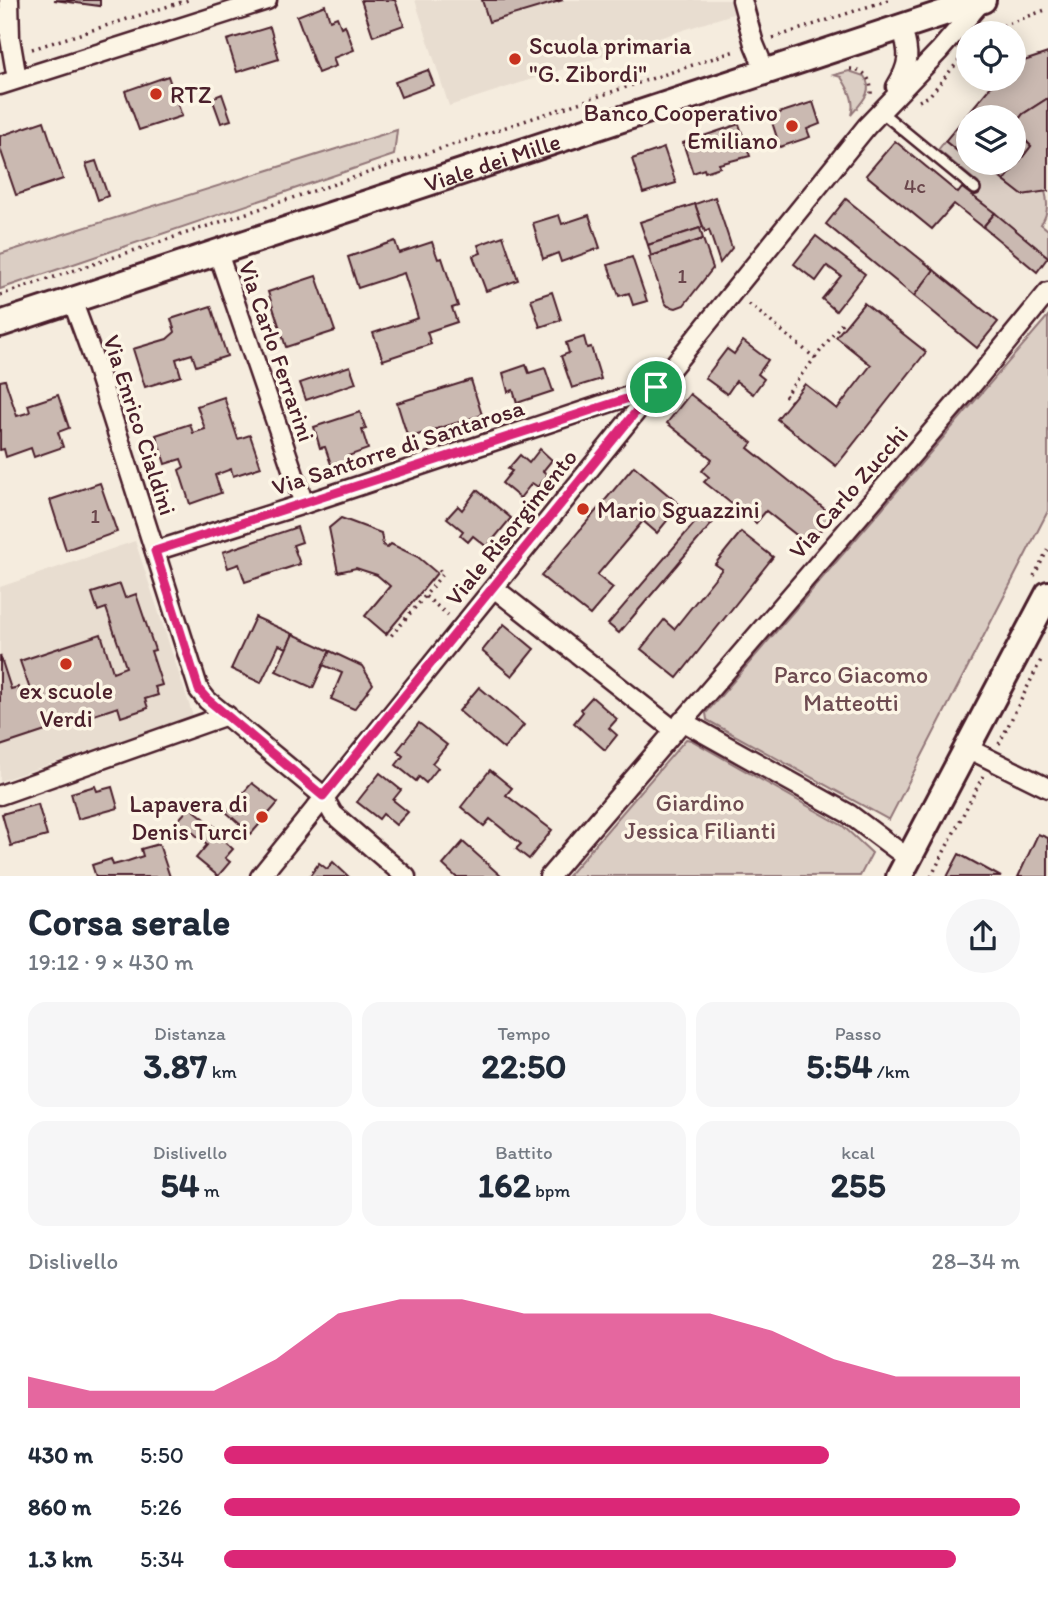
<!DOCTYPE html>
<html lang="it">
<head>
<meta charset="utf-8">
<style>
  :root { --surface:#fff; --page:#f6f6f7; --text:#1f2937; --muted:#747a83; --accent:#db2777 }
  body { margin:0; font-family:Itim,sans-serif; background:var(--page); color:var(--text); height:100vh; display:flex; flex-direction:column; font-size:26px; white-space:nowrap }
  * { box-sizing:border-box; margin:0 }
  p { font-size:23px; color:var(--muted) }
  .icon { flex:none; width:38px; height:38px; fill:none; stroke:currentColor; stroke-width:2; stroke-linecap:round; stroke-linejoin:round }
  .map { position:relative; height:876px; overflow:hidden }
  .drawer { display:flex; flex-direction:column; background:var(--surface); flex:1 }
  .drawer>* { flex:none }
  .controls { position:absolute; left:956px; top:21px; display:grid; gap:14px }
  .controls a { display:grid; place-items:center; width:70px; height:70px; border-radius:50%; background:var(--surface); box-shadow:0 4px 18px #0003; font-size:35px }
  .pin { position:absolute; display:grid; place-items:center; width:60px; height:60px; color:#fff; margin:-30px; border:4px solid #fff; border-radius:50%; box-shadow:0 2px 7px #0007 }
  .round { display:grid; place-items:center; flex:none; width:74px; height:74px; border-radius:37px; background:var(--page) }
  .summary { display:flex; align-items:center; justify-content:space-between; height:119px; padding:0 28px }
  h1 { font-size:38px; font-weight:800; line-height:52px }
  .figures { display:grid; grid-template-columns:repeat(3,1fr); gap:10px; height:119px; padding:7px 28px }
  .figures div { display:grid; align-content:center; border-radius:18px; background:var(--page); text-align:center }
  .figures b { font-size:35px; font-weight:800 }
  .figures small { font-size:19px; font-weight:400 }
  .figures p { font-size:19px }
  .chart { height:196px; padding:14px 28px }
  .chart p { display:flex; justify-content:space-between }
  .chart svg { width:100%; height:126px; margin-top:7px; fill:var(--accent); opacity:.7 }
  ul { padding:0 28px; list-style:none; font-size:23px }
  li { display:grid; grid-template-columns:112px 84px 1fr; align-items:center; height:52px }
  li i { height:18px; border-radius:9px; background:var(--accent) }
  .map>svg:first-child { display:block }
</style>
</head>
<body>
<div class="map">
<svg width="1048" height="877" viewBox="0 0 1048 877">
  <rect width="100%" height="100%" fill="#f5ecde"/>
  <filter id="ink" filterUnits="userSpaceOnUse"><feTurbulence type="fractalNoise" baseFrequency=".0143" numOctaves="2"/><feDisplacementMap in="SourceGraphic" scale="14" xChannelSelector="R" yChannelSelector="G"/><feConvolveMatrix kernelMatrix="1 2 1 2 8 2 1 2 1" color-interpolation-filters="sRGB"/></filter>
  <g filter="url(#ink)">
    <g fill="#e8ddd0">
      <path d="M415,0H739L742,11L449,106Z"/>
      <path d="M135,541L193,716L0,781V587Z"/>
    </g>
    <g fill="#dbcec4" stroke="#927678" stroke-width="2">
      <path d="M849,71L864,76C875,91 861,103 851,115C856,100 848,89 841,77L834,75Z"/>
      <path d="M397,130L394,155L0,289V254Z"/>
      <path d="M945,141L968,160V163L979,170L984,165L1022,195L1045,191C1048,202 1048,215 1041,224L1048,230V257L970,194L978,183L938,150Z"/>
      <path d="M1048,316V511L889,820L707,720L706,713Z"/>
      <path d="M686,739L691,740L843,826L872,853L860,876H568Z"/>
    </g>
    <g fill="#cab9b1" stroke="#4a1f2b" stroke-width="2">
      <path d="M54,0H100V6Z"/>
      <path d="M361,0H395L404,25L373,36Z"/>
      <path d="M482,0H563L489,22Z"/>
      <path d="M325,5L330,20L337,17L341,27L345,25L354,50L333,58L336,66L318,73L297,16Z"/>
      <path d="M270,27L279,59L237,72L227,40Z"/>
      <path d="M1048,53V98L1023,114L1013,127V117H968V160L945,141L997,79H1013V67L1021,62Z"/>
      <path d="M428,70L434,85L401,97L395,82Z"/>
      <path d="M168,76L182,116L139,130L125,91Z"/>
      <path d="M222,94L231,120L221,123L212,98Z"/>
      <path d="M1048,98V191L1022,195L1004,181L1031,146L1013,127L1023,114Z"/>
      <path d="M813,102L820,124L807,129L810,137L780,147L770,116Z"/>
      <path d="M44,121L63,179L16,195L0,148V136Z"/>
      <path d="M739,124L750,156L719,164L720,167L705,172L704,169L693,173L683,143Z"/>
      <path d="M1013,130L1031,146L1004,181L984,165L979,170L971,163H1013Z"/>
      <path d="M895,141L958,193L962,188L995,213L983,227L954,204L932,229L866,175Z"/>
      <path d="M664,148L676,183L643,193L632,159Z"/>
      <path d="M96,161L108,196L98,200L86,164Z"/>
      <path d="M715,197L732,248L720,263L709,230L705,232L695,204Z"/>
      <path d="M846,199L934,270L914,296L826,224Z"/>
      <path d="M695,204L703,227L648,245L640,222Z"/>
      <path d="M995,213L1048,257L1037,272L983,227Z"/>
      <path d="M559,215L562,224L589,215L600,248L561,262L558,253L543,259L533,223Z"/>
      <path d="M700,228L703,239L651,256L648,245Z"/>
      <path d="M503,236L518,280L486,291L473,256L481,253L478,245Z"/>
      <path d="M816,236L865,274L836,311L822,299L841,276L827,266L816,281L794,264Z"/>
      <path d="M703,239L713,268L684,305L676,308L668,306L665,303L649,257Z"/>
      <path d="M395,241L399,253L432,242L438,259L442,258L458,306L452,308L457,322L427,332L431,344L383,360L373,333L418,318L404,273L358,288L348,257Z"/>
      <path d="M632,257L647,301L633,305L629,293L619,296L608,265Z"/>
      <path d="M934,270L998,322L977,348L914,296Z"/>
      <path d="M316,276L335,331L286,347L268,292Z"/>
      <path d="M552,292L561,320L540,327L531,299Z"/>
      <path d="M864,303L926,352L836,466L777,419L805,384L837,409L871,365L836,337Z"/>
      <path d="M211,306L227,356L196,366L192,354L176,359L181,376L145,387L133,349L167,339L175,332L171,319Z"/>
      <path d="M584,337L587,348L591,347L601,379L572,388L561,356L569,353L566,343Z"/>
      <path d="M743,341L768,360L758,374L764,379L753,394L736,381L727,394L705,378L727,349L734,354Z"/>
      <path d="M526,365L529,373L545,368L553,391L517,403L513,390L508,392L503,373Z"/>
      <path d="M350,366L356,383L306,400L300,383Z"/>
      <path d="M5,380L17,416L30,412L28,405L58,395L69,428L58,432L63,447L34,457L31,448L6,457L4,449L0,450V381Z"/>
      <path d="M471,380L482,415L408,438L397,403Z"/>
      <path d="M690,394L752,443L748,448L832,515L809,545L766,511L756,523L704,482L709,477L702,471L712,459L667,423Z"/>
      <path d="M224,397L238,439L250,435L261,467L233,476L231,469L215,475L221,493L190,504L179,470L184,467L181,459L165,464L156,435L190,424L193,433L205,429L197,406Z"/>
      <path d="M360,412L366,429L362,430L368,449L348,456L351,464L333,470L325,447L320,448L314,427Z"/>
      <path d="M540,449L552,460L543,471L548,475L538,487L532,483L520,498L502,483L512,471L508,469L520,455L529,463Z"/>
      <path d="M634,466L680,505L657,533L643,521L597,575L613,588L590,615L541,576Z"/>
      <path d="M100,483L117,532L66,550L50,500Z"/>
      <path d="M477,490L511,518L487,547L473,536L468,542L460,535L463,531L447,518L458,506L462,510Z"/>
      <path d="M704,512L714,521L619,633L608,624Z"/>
      <path d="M341,518L381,533L383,545L387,548L391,544L418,557L437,573L386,634L365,616L390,586L377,575L356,568L338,572L329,528Z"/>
      <path d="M297,527L302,542L293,545L300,564L245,582L239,564L228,568L223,552Z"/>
      <path d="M741,532L773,557L677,678L641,649L664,620L674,629L722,569L715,564Z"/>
      <path d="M120,584L125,598L136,594L155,650L151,651L162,685L155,687L158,695L145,699L148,708L121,717L118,707L0,746V655L11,689L18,687L23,702L33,698L20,661L101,634L113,672L126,667L106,608L98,611L92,593Z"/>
      <path d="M255,617L293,634L287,648L279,645L261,683L231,669Z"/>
      <path d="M504,624L534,649L512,676L482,651Z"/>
      <path d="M293,634L330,651L313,688L276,671Z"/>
      <path d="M330,651L362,666L373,684L354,709L331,699L342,673L323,665Z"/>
      <path d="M479,687L524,725L504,749L459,711Z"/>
      <path d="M592,697L617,719L609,728L617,735L605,750L574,723L583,712L581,709Z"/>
      <path d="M419,723L447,745L432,763L438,768L426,783L419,777L416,781L396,765L403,756L397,751Z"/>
      <path d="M490,770L512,788L506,795L552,830L529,859L516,849L521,844L490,819L484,826L461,807Z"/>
      <path d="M380,773L401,790L393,800L408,812L396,825L383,814L379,819L357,802Z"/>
      <path d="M252,783L278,803L251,834L226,812Z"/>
      <path d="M95,786L97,791L112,787L118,808L78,819L71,793Z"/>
      <path d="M38,804L47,836L11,846L2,814Z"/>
      <path d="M190,807L220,831L217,834L233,849L225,858L230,862L218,876L196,858L207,845L189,829L182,838L171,828Z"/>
      <path d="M1038,834L1048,838V877H1018Z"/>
      <path d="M463,842L502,877H456L443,865Z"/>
      <path d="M159,844L170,877H96L92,865L111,859L113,865L128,861L143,856L141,849Z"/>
      <path d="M959,854L1001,877H947Z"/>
      <path d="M333,862L349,877H309L319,863L327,869Z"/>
    </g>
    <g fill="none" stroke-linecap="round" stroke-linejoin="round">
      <defs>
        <path id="lane" d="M880,111L975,189"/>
        <g id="street">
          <path d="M9,0L10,38L17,79"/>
          <path d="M742,0L754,44L766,73"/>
          <path d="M0,85L267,0"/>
          <path d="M896,87C910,64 910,54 902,28"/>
          <path d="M218,253L304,504"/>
          <path d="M72,300L94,360L199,690L207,700L315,789L323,796L333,814L406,877"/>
          <path d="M155,551L304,504L653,388"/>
          <path d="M494,588L674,730"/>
          <path d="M682,721L849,814L909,859"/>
          <path d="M967,748L1048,788"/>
          <path d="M0,795L227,715"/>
          <path d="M260,877L867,126L939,51L981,2"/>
          <path d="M549,877L972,385L1048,292"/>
        </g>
        <g id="secondary">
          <path id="s1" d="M0,324L983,0"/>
          <path d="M899,877L1048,594"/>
        </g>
      </defs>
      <use href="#lane" stroke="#4a1f2b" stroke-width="14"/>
      <use href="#street" stroke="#4a1f2b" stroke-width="23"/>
      <use href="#secondary" stroke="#4a1f2b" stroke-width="30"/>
      <g stroke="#4a1f2b" stroke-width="3.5" stroke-dasharray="2 5" stroke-linecap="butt">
        <path d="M983,33L1048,9"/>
        <path d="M773,38L888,0"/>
        <path d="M32,49L188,0"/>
        <path d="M850,69C865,69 872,80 871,94"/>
        <path d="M919,101L929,96L968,50"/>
        <path d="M0,295L735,51"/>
        <path d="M749,304L815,358L785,395L791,401"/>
        <path d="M815,358L842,323L845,326"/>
        <path d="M439,570L443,573L425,596L448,615"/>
        <path d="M1034,576L1048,549"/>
        <path d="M386,634L390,637L425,596"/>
        <path d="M999,744L1041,660"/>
        <path d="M931,877L983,776"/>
      </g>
      <use href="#lane" stroke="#fcf5e5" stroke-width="9"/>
      <use href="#street" stroke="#fcf5e5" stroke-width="18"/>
      <use href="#secondary" stroke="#fcf5e5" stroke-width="24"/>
    </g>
  </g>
  <g fill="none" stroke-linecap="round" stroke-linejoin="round" filter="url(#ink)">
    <defs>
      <path id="route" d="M656,387L323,796L207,699L199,690L155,551L629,398Z"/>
    </defs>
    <use href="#route" stroke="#fff" stroke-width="14"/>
    <use href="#route" stroke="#db2777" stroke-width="9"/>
  </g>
  <g fill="#c8321e" stroke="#fcf5e5" stroke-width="2.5">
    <circle cx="515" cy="59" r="7"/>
    <circle cx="156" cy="94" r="7"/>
    <circle cx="792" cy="126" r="7"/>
    <circle cx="583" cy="509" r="7"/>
    <circle cx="66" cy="664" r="7"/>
    <circle cx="262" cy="817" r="7"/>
  </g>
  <g text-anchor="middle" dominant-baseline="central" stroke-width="7" stroke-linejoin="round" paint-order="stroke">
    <g font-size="21" fill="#6a464c">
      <text x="915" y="185">4c</text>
      <text x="682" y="275">1</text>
      <text x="95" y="515">1</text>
    </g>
    <g font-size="24" fill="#4a1f2b" stroke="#fcf5e5" text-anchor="start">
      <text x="529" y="45">Scuola primaria<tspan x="529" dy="28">"G. Zibordi"</tspan></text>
      <text x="170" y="94">RTZ</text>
      <text x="778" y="112" text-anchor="end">Banco Cooperativo<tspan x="778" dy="28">Emiliano</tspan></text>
      <text x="597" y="509">Mario Sguazzini</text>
      <text x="66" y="690" text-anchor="middle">ex scuole<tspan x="66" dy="28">Verdi</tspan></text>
      <text x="248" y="803" text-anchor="end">Lapavera di<tspan x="248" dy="28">Denis Turci</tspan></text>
    </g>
    <g font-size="24" fill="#4a1f2b" stroke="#fcf5e5">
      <text stroke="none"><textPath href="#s1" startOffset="518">Viale dei Mille</textPath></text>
      <text transform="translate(277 351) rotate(71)">Via Carlo Ferrarini</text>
      <text transform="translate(140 425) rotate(72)">Via Enrico Cialdini</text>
      <text transform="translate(398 447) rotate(-18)">Via Santorre di Santarosa</text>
      <text transform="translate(848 492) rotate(-49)">Via Carlo Zucchi</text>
      <text transform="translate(511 527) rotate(-51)">Viale Risorgimento</text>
    </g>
    <g font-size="24" fill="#6e4b51" stroke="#fcf5e5">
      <text x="851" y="674">Parco Giacomo<tspan x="851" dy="28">Matteotti</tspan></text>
      <text x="700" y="802">Giardino<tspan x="700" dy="28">Jessica Filianti</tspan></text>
    </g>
  </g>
</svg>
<div class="controls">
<a><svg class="icon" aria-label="locate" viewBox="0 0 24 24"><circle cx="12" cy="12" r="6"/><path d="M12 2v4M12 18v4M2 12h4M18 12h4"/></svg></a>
<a><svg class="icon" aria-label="layers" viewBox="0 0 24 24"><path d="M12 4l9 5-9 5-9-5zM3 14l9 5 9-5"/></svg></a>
</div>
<div class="pin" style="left:656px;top:387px;background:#1e9e55"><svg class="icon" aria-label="arrive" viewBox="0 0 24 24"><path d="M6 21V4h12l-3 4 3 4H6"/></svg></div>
</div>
<section class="drawer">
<div class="summary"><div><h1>Corsa serale</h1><p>19:12 · 9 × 430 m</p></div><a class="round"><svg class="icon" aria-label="share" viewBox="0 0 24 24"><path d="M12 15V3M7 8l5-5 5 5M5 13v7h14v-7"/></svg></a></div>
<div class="figures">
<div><p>Distanza</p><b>3.87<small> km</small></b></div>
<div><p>Tempo</p><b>22:50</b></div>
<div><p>Passo</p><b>5:54<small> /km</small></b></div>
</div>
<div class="figures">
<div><p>Dislivello</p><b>54<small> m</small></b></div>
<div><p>Battito</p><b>162<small> bpm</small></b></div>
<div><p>kcal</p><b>255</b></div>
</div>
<div class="chart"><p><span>Dislivello</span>28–34 m</p>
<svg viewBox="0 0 160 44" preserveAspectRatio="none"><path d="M0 44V33L10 38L20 38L30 38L40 27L50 11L60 6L70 6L80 11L90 11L100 11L110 11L120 17L130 27L140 33L150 33L160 33V44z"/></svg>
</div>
<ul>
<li><b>430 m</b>5:50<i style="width:76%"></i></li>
<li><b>860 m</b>5:26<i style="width:100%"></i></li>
<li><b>1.3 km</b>5:34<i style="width:92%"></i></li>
</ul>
</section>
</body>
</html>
